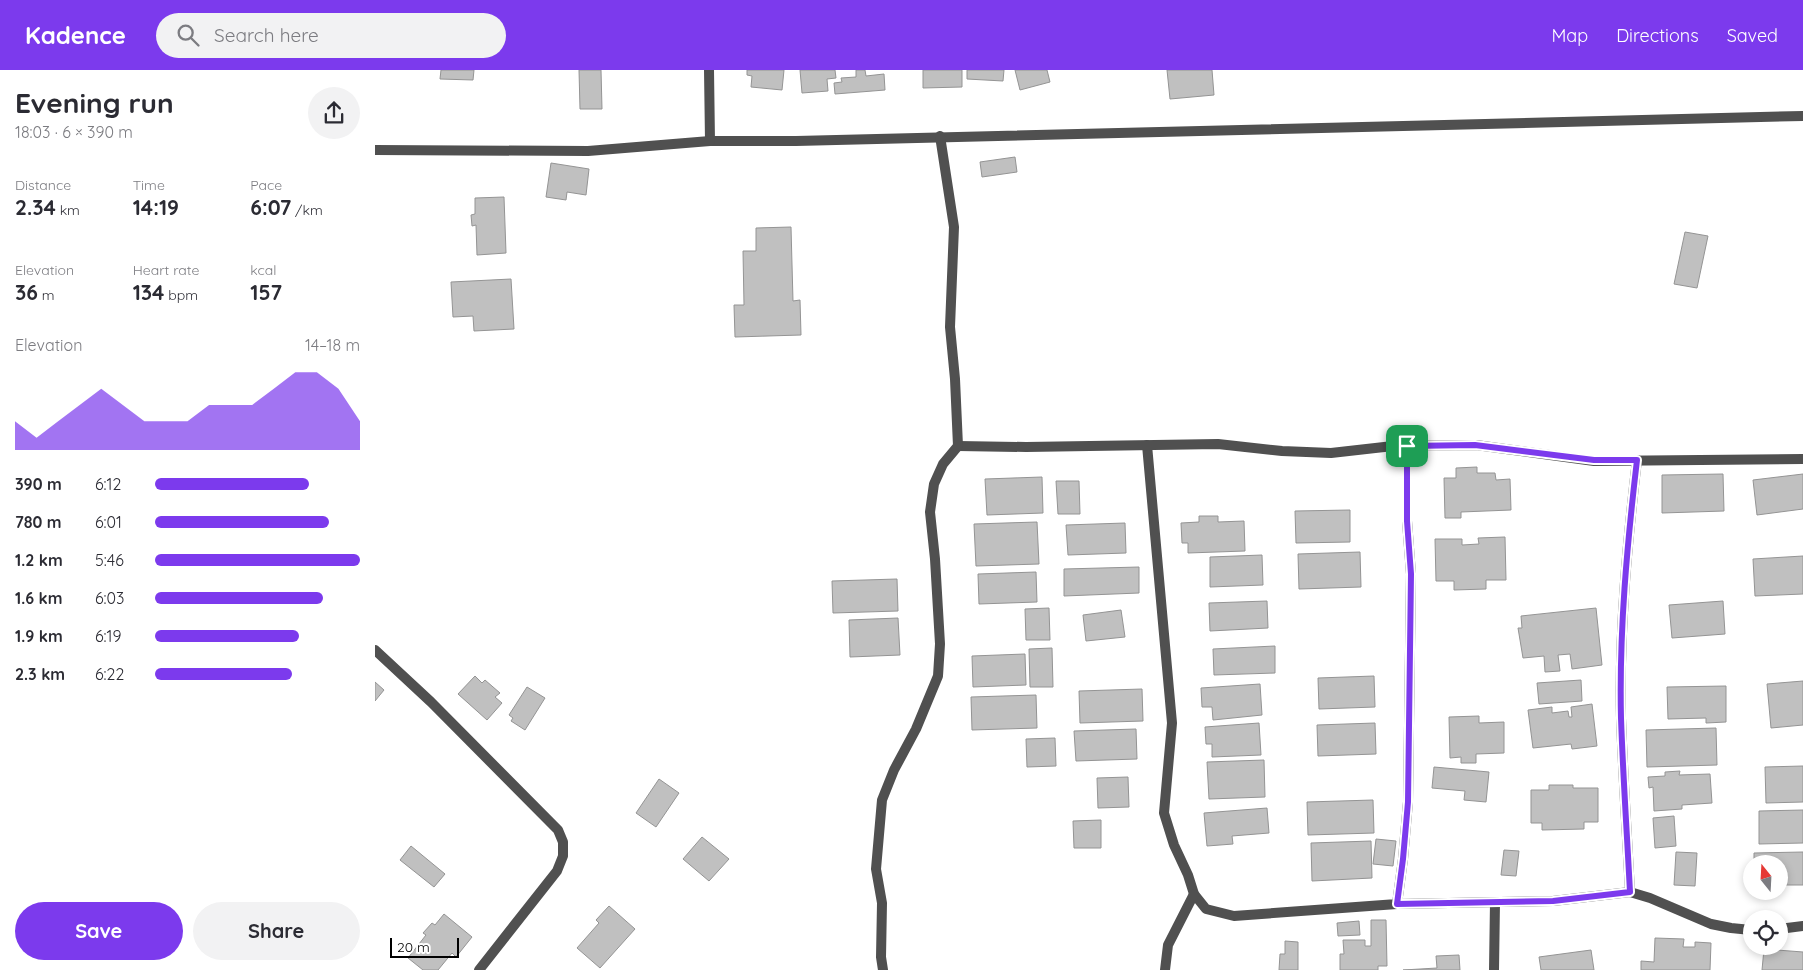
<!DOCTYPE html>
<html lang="en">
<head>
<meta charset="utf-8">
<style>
  :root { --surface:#fff; --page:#f2f2f3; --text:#2b2b33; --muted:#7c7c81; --accent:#7c3aed }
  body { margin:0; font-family:Quicksand,sans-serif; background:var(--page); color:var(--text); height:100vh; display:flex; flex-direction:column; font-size:19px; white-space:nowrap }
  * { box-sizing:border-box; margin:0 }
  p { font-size:16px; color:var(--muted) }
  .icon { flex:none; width:28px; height:28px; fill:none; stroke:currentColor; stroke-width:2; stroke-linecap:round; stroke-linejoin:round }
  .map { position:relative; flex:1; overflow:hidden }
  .side { display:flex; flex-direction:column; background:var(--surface); width:375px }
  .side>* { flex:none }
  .needle { width:32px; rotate:342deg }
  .tools { position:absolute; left:1368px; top:785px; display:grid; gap:10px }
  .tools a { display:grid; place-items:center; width:45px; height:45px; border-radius:50%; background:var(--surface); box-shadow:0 2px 8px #0003; font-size:25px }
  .scale { position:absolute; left:15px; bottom:12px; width:69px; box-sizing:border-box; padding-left:5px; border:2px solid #000; border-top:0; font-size:14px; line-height:18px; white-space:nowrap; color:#000; -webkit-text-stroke:4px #fff; paint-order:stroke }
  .pin { position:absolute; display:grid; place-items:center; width:42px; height:42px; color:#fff; margin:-21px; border-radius:10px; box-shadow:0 2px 8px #0006 }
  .round { display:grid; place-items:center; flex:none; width:52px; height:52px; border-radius:26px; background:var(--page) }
  .overview { display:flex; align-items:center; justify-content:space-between; height:85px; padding:0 15px }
  h1 { font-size:28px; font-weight:800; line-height:38px }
  .figures { display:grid; grid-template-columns:repeat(3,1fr); gap:8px; height:85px; padding:5px 15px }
  .figures div { display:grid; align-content:center }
  .figures b { font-size:21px; font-weight:800 }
  .figures small { font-size:14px; font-weight:400 }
  .figures p { font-size:14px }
  .chart { height:140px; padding:10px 15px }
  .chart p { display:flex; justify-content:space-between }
  .chart svg { width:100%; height:90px; margin-top:5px; fill:var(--accent); opacity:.7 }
  .cta { display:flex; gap:10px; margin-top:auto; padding:10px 15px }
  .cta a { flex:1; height:58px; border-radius:30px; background:var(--accent); color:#fff; font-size:20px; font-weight:800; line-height:58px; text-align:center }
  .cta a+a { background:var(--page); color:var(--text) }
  ul { padding:0 15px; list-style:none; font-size:16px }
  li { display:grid; grid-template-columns:80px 60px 1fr; align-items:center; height:38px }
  li i { height:12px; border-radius:6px; background:var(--accent) }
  header { display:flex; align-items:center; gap:30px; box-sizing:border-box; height:70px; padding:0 25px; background:var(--accent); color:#fff }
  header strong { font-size:24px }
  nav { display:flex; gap:28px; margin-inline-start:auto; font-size:18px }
  .search { width:350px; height:45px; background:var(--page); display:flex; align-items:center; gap:12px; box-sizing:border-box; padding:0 18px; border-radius:28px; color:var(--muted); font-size:19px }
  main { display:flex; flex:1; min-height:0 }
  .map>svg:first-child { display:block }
</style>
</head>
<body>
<header>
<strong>Kadence</strong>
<div class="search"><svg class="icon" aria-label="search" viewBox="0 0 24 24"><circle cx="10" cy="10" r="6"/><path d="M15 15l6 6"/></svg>Search here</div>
<nav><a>Map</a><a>Directions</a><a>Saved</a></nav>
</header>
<main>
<section class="side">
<div class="overview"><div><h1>Evening run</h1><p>18:03 · 6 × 390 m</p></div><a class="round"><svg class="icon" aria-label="share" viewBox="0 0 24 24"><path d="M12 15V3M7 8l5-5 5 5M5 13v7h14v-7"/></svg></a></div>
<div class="figures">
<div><p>Distance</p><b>2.34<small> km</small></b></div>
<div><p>Time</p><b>14:19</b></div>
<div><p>Pace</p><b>6:07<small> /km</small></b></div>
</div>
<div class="figures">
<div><p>Elevation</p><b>36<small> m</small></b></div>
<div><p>Heart rate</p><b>134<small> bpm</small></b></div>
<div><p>kcal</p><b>157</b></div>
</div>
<div class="chart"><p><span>Elevation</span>14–18 m</p>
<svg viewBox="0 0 160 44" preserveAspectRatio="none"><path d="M0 44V30L10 38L20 30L30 22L40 14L50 22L60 30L70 30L80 30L90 22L100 22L110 22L120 14L130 6L140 6L150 14L160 30V44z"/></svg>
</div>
<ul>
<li><b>390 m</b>6:12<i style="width:75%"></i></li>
<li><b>780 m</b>6:01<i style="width:85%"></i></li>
<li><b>1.2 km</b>5:46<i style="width:100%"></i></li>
<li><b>1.6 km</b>6:03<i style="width:82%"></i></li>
<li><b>1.9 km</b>6:19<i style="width:70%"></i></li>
<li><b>2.3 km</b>6:22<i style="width:67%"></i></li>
</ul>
<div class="cta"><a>Save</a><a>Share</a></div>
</section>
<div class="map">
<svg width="1428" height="900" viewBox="0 0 1428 900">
  <rect width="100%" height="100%" fill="#fff"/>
  <g fill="#c0c0c0" stroke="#949494">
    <path d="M66,0H99L98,10L65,9Z"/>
    <path d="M204,0H226L227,39H205Z"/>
    <path d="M372,0H409L407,20L376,17L377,6L372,5Z"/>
    <path d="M425,0H460L461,8L452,9L453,21L427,23Z"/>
    <path d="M481,0H490L491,6L509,4L510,20L460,24L459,13L467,12L466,8L481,7Z"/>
    <path d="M548,0H587V17L548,18Z"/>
    <path d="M592,0H629L628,11L592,9Z"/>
    <path d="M640,0H672L675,12L645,20Z"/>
    <path d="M792,0H837L839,25L795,29Z"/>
    <path d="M640,87L642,102L607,107L605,92Z"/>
    <path d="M176,93L214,99L211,125L192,122L191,130L171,127Z"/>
    <path d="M129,127L131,183L102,185L101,155L97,156L96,145L100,144V128Z"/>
    <path d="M416,157L418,231L425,230L426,265L360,267L359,235H369L368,181H381V158Z"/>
    <path d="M1310,162L1333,166L1322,218L1299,214Z"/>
    <path d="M136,209L139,259L99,261L98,246L78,247L76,212Z"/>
    <path d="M1102,397V403H1120L1121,410L1135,409L1136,440L1086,442V448H1070L1069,408H1081V398Z"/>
    <path d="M1348,404L1349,441L1287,443V405Z"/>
    <path d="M1428,404V439L1382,445L1378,410Z"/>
    <path d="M667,407L668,443L612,445L610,409Z"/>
    <path d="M681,411H704L705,444H683Z"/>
    <path d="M975,440V472L921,473L920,441Z"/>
    <path d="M824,446H843V452L869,451L870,481L813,483V473H807L806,453L824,452Z"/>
    <path d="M662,452L664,494L601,496L599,454Z"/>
    <path d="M750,453L751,483L693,485L691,455Z"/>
    <path d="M1130,467L1131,510H1111V519L1079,520V511H1061L1060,469H1087V475L1104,474L1103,468Z"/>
    <path d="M985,482L986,517L924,519L923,484Z"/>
    <path d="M887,485L888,515L835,517V487Z"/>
    <path d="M1428,486V524L1380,526L1378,489Z"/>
    <path d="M764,497V523L689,526V499Z"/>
    <path d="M661,502L662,532L604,534L603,504Z"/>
    <path d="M522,509L523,541L458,543L457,511Z"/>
    <path d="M892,531L893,558L835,561L834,533Z"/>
    <path d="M1348,531L1350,564L1297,568L1294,535Z"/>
    <path d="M674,538L675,570H651L650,539Z"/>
    <path d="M1221,538L1227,595L1197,599L1195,584L1183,585L1185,601L1170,602L1169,586L1148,588L1143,558H1147L1146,546Z"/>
    <path d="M746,540L750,567L711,571L708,545Z"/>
    <path d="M523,548L525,585L475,587L474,550Z"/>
    <path d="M900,576V603L839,605L838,579Z"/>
    <path d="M677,578L678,617H655L654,579Z"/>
    <path d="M650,584L651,615L598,617L597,586Z"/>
    <path d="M100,606L107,613L110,610L125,623L120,627L127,633L112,650L83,624Z"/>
    <path d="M999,606L1000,637L944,639L943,608Z"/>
    <path d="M1206,610L1207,631L1164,634L1162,613Z"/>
    <path d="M1428,611V655L1396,658L1392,614Z"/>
    <path d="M0,612L9,620L0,631Z"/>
    <path d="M885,614L887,645L838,650L837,637H827L826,618Z"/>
    <path d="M1351,616V652L1331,653V648L1293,649L1292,617Z"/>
    <path d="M152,617L170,628L150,660L136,651L138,648L134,645Z"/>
    <path d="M767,619L768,651L705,653L704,621Z"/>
    <path d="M661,625L662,658L597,660L596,627Z"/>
    <path d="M1217,634L1222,676L1197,679L1196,674L1158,678L1153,640L1177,637V643L1193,641L1194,647H1197L1196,637Z"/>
    <path d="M1104,646V653L1129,652V683L1101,684V693H1086V687L1075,688L1074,647Z"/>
    <path d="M884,653L886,685L837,687V674H831L830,657Z"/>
    <path d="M1000,653L1001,684L943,686L942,655Z"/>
    <path d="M1341,658L1342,695L1272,697L1271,660Z"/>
    <path d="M761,659L762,689L701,691L699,661Z"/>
    <path d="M680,668L681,696L652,697L651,669Z"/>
    <path d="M889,690L890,727L834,729L832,692Z"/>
    <path d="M1428,696V732L1391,733L1390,697Z"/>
    <path d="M1059,697L1114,702L1111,732L1089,730L1090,721L1057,718Z"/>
    <path d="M1305,701L1304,705L1335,704L1337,733L1307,735V739L1279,741L1278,717L1274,718L1273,707L1290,706V702Z"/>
    <path d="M753,707L754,737L723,738L722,708Z"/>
    <path d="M284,709L304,723L281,757L261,743Z"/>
    <path d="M1174,715H1198V718H1223V752H1209V759L1167,760V753H1156V720H1174Z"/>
    <path d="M998,730L999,763L933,765L932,732Z"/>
    <path d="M892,738L894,763L857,766L858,774L832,776L829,743Z"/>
    <path d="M1428,740V773L1384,774V741Z"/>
    <path d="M1299,746L1301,776L1280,778L1278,748Z"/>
    <path d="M726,750V778H699L698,751Z"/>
    <path d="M327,767L354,789L334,811L308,789Z"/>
    <path d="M1001,769L1021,771L1018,796L998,794Z"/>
    <path d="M996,771L997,808L937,811L936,773Z"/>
    <path d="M36,776L70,804L59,817L25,790Z"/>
    <path d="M1129,780L1144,781L1141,806L1126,805Z"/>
    <path d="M1301,782L1322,783L1320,816L1299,815Z"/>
    <path d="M1428,782V815H1404V794H1379V783Z"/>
    <path d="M234,836L260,859L225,898L202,878L224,853L221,850Z"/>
    <path d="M69,844L97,867L81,887L77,883L63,900H48L33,888L51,865L48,863L57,853L60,855Z"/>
    <path d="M996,850H1011L1012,896H1003V900H965V884H969L968,870H990V876H996Z"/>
    <path d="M984,851L985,865L963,866L962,853Z"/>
    <path d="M1280,868L1309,869L1308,877H1320V872L1336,873L1335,900H1266V891L1279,892Z"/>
    <path d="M910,871L923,872V900H904L905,884H910Z"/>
    <path d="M1389,879L1428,882V900H1387Z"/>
    <path d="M1216,880L1219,900H1166L1164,887Z"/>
    <path d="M1084,885L1085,900H1028L1062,898L1061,886Z"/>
  </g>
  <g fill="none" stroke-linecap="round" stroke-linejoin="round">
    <g stroke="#505050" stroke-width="10">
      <path d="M334,0L335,71H421L1428,46"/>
      <path d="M0,80L213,81L335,71"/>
      <path d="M772,375L797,653L789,743L799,775L813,805L819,824L831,839L859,846L1022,834L1028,789L1033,732L1036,504L1032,451V376"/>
      <path d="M583,376L651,377L843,374L907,381L956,383L1018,376L1101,375L1219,391L1428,389"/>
      <path d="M0,580L56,632L183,760L188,772V786L182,801L104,900"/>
      <path d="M1255,822C1252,764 1248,706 1246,648C1244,562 1252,475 1262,390"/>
      <path d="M1022,834L1178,831L1255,822L1275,828L1336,854L1356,858L1376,860"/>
      <path d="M1404,859L1428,856"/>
      <path d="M508,900L506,887L507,833L501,799L507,730L519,700L541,659L563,606L565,574L560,489L555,442L559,414L568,394L583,376L580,309L575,257L579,157L565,66"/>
      <path d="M790,900L793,875L819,824"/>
      <path d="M1119,900L1120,832"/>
    </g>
  </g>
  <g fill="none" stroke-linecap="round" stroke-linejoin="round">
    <defs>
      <path id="route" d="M1100,375L1219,390H1262C1252,475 1244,562 1246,648C1248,706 1252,764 1255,822L1178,831L1022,834L1028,789L1033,732L1036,504L1032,451V376Z"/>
    </defs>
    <use href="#route" stroke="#fff" stroke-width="10"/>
    <use href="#route" stroke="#7c3aed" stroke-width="6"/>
  </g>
</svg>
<div class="tools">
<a><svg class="needle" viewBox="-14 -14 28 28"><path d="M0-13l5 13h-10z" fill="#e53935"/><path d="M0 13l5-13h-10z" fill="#7c7c81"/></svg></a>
<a><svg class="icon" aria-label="locate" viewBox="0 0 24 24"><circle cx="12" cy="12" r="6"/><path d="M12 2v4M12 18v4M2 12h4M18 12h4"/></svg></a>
</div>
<div class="scale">20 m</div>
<div class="pin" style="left:1032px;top:376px;background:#1e9e55"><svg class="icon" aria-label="arrive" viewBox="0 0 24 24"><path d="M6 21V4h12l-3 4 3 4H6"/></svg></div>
</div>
</main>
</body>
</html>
